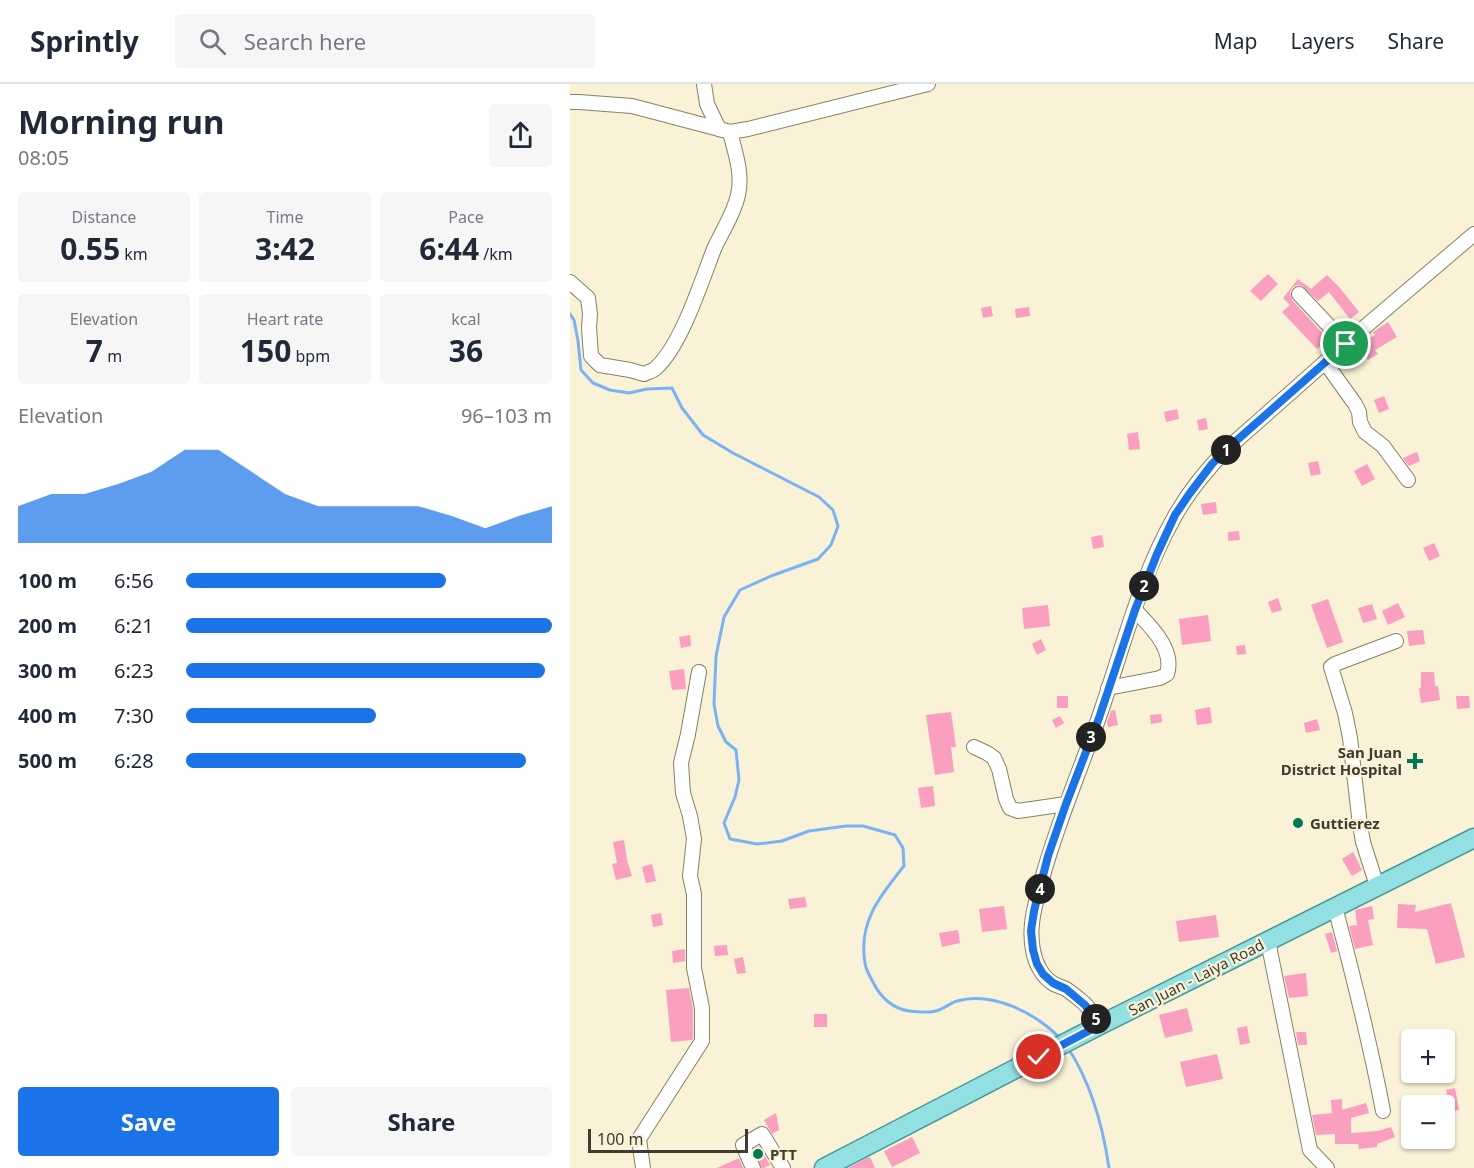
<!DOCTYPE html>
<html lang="en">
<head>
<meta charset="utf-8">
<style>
  :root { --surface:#fff; --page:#f6f6f7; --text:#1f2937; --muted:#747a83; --line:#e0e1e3; --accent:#1a73e8 }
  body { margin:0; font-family:"Noto Sans",sans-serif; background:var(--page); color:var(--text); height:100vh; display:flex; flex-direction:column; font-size:22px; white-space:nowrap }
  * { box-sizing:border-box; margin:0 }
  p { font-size:20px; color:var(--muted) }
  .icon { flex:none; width:33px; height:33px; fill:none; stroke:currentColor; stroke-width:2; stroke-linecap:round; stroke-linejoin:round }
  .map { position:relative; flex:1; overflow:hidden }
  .drawer { display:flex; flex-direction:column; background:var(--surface); width:570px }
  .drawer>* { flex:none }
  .fabs { position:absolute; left:831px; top:945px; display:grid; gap:12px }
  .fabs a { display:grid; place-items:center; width:54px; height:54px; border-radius:6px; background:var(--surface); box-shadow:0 2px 4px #0004; font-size:30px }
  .scale { position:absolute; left:18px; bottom:15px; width:160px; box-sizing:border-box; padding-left:6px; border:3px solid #3e3b30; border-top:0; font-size:16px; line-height:21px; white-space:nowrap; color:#3e3b30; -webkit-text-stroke:4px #f9f2d6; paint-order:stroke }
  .pin { position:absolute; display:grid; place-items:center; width:51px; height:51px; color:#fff; margin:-26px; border:3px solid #fff; border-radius:50%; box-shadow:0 2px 6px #0007 }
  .km { position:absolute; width:30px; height:30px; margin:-15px; border-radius:50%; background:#222; color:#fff; font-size:16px; line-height:30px; text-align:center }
  .round { display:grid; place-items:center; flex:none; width:63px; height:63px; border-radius:6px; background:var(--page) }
  .summary { display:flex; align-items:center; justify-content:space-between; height:102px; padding:0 18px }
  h1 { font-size:33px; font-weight:700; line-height:45px }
  .metrics { display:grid; grid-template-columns:repeat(3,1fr); gap:9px; height:102px; padding:6px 18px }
  .metrics div { display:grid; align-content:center; border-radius:6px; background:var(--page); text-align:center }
  .metrics b { font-size:30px; font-weight:700 }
  .metrics small { font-size:16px; font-weight:400 }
  .metrics p { font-size:16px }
  .chart { height:168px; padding:12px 18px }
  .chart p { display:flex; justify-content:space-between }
  .chart svg { width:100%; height:108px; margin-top:6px; fill:var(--accent); opacity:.7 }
  .button { display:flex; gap:12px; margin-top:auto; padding:12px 18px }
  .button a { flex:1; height:69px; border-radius:6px; background:var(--accent); color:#fff; font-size:24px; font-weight:700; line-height:69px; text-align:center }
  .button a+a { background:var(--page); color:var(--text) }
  ul { padding:0 18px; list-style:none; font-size:20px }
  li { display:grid; grid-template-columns:96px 72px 1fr; align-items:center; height:45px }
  li i { height:15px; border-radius:8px; background:var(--accent) }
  header { display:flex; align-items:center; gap:36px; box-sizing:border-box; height:84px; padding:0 30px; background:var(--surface); border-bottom:2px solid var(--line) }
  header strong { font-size:28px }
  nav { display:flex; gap:33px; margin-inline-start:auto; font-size:21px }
  .search { width:420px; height:54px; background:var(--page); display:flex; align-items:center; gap:15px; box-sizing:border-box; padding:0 21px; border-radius:6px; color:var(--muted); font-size:22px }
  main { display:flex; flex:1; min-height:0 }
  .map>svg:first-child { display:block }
</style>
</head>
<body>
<header>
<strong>Sprintly</strong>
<div class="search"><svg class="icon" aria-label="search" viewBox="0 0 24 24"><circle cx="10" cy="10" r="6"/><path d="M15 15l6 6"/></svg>Search here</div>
<nav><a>Map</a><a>Layers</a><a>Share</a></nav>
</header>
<main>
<section class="drawer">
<div class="summary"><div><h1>Morning run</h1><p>08:05</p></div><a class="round"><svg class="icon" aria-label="share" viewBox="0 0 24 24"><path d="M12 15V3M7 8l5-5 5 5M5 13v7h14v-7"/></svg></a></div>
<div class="metrics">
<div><p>Distance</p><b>0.55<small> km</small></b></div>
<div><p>Time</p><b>3:42</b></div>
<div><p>Pace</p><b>6:44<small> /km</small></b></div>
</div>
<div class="metrics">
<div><p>Elevation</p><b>7<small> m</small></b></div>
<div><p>Heart rate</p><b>150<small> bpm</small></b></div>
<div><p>kcal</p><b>36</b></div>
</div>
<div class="chart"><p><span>Elevation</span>96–103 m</p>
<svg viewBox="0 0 160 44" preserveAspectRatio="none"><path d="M0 44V29L10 24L20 24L30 20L40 15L50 6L60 6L70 15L80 24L90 29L100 29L110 29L120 29L130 33L140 38L150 33L160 29V44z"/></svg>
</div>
<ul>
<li><b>100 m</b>6:56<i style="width:71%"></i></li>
<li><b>200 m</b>6:21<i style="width:100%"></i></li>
<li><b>300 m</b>6:23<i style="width:98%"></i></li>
<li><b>400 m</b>7:30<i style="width:52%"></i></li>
<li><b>500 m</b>6:28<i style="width:93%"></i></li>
</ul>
<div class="button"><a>Save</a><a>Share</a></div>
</section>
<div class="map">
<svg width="904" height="1084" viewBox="0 0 904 1084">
  <rect width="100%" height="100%" fill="#f9f2d6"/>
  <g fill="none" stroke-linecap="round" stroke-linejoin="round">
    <g stroke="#78b3f5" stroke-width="3">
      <path d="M0,230L4,236L8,257L11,286L23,299L40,306L59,309L77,305L102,304L112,324L133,351L163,369L249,413L263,426L268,442L261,461L248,475L201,492L170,506L154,533L146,572L144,620L148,642L156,658L166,666L169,696L165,713L154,739L160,755L187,760L212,757L239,747L276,742H293L325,751L333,764L334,782C310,812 288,838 295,879C296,887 301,894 304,900C311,914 324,925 339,927C347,928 358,929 366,927C374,925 380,919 387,917C423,907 465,929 490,954"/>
      <path d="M498,964C521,999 533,1043 539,1084"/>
    </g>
  </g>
  <g fill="#fa9fbf">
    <path d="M698,190L708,200L691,217L680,207Z"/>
    <path d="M757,191L769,203L789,228L780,235L759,208L748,217L732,202L728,201L723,203L720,208L722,216L758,255L747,265L712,228L720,221L713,214L728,195L741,205Z"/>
    <path d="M421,222L423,232L413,234L411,224Z"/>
    <path d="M459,223L460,232L446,234L445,225Z"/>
    <path d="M818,238L827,253L805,266L808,270L798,276L789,261L805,251L803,248Z"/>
    <path d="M814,312L819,325L809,329L804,316Z"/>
    <path d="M607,325L609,335L596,338L594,328Z"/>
    <path d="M636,334L638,345L629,347L627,336Z"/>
    <path d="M568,348L570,365L559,366L557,350Z"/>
    <path d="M847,368L850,377L839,382L833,374Z"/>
    <path d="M748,377L751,390L741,392L738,379Z"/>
    <path d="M797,380L805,395L792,402L784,387Z"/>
    <path d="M646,418L647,429L633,431L631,420Z"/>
    <path d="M669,447L670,456L658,457V448Z"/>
    <path d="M532,451L534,463L523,465L521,453Z"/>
    <path d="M864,459L870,472L859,477L853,464Z"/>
    <path d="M708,514L712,526L702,529L698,518Z"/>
    <path d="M758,515L773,558L757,564L741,521Z"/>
    <path d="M828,519L835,533L818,541L812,527Z"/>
    <path d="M802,520L807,535L793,539L788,524Z"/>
    <path d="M478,521L480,542L454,545L452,524Z"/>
    <path d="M638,531L641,557L612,561L609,535Z"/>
    <path d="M853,546L855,560L839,562L837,547Z"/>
    <path d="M120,551L121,562L111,564L109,553Z"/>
    <path d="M471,555L476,566L467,571L462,560Z"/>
    <path d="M675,561L676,570L667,571L666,562Z"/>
    <path d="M114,585L116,605L102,606L99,587Z"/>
    <path d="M851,588H864L865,602H868L870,616L851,619L849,604H851Z"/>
    <rect x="487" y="612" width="11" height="12"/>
    <path d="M886,612H899L900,624L887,625Z"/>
    <path d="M640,623L642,639L627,641L625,626Z"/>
    <path d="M545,626L548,641L538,643L537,638L541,627Z"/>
    <path d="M381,628L386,663H381L384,688L365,691L356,631Z"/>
    <path d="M591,630L592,638L581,640L580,631Z"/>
    <path d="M490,632L494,639L486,644L482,636Z"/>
    <path d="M747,635L750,646L736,649L734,639Z"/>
    <path d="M363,702L365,722L351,724L348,704Z"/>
    <path d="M54,756L57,776L62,792L46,796L42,780L47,779L43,758Z"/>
    <path d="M783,768L792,786L782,792L772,775Z"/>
    <path d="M82,780L86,797L76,799L72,783Z"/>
    <path d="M235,813L237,823L220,825L218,815Z"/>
    <path d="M881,819L895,873L866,880L857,845L827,844L828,820L846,821L845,828Z"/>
    <path d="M434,822L437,845L412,848L409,825Z"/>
    <path d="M802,822L804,835L798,836L803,861L785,865L779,842L787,841L785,826Z"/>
    <path d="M91,829L93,841L83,843L81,831Z"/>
    <path d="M646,831L649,853L609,858L606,837Z"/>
    <path d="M388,846L390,859L372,863L369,849Z"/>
    <path d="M762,848L767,867L761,869L755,850Z"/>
    <path d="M157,861L158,871L145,872L144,862Z"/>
    <path d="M115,865V877L103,879L102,867Z"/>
    <path d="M173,873L176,889L167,890L164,875Z"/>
    <path d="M736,889L738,912L719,914L714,892Z"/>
    <path d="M119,904L123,925V954L122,956L101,958L96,906Z"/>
    <path d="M617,924L623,947L595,954L589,931Z"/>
    <rect x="244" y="930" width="13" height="13"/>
    <path d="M677,942L680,959L670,961L667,944Z"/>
    <path d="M726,948H736L737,961H728Z"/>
    <path d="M647,970L653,995L616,1003L610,978Z"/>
    <path d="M885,1004L889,1026L881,1028L876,1006Z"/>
    <path d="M772,1015V1026L796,1019L799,1029L781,1034V1049L808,1047L821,1043L825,1053L807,1060V1063L789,1065L788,1060H765V1050L746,1051L742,1031L762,1029L761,1016Z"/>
    <path d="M206,1029L209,1046L202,1050L194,1036Z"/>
    <path d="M342,1053L350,1069L322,1083L314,1067Z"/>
    <path d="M189,1062L200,1081L194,1084H192L184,1065Z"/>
    <path d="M300,1073L305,1084H278L297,1074Z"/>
    <path d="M169,1074L173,1084H147Z"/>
  </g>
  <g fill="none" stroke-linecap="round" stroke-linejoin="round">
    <defs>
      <g id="minor">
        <path d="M134,0L137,20L149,45L160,48L178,45L358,0"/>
        <path d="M0,18H9L62,22L149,45"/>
        <path d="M0,198L18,214L20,230L19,243L21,272L30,281L60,286L74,290C78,288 83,287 86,284C112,260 131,198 144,165C152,147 164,130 168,111C173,90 165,68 160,48"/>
        <path d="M729,210L776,260"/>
        <path d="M755,278L785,320L789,328L790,338L795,348L813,362L838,396"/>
        <path d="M538,604L590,594L597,590C605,565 580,542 565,526"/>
        <path d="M404,663L417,669L424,674L429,685L436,715L440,724L448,727L496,720"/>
        <path d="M807,802L793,758L790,741L780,654L775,629L761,583L765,580L826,557"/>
        <path d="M765,823C783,891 800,958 813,1027"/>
        <path d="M698,857L740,1066L757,1084"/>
        <path d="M530,941C525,934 520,925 514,919C509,915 502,909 496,905C492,903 488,902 484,900C472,893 465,879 463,866C458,841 466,818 472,795C487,740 509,689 528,636C552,568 569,495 605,432C619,407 638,384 658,364L796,242L904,150"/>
        <path d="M73,1084L69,1055L132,957V924L124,884V810L120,792L124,755L120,732L113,709L111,679L118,650L129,588"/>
        <path d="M183,1084L173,1061L192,1050L213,1084"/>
      </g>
      <path id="major" d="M254,1084L530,941L904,754"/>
    </defs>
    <use href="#minor" stroke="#878066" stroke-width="16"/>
    <use href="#major" stroke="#469999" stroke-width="21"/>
    <use href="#minor" stroke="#fff" stroke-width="14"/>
    <use href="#major" stroke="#93e0e3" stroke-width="18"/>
  </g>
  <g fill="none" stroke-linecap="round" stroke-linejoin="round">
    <defs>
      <path id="route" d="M469,973L530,941L515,921L496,905L483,899L473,890L467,880L463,866L461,847L464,827L478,772L496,720L529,634L565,526L587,470L605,431L620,409L642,380L658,364L776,260"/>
    </defs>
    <use href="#route" stroke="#fff" stroke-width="12"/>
    <use href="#route" stroke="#1a73e8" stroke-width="8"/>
  </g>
  <g fill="#007854" stroke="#f9f2d6" stroke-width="2">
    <path d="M842 668h6v6h6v6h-6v6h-6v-6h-6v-6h6z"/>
    <circle cx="728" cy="739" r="6"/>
    <circle cx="188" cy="1070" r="6"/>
  </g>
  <g text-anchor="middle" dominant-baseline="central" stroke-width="4.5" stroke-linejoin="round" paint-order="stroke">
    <g font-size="15" font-weight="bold" fill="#3e3b30" stroke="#f9f2d6" text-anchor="start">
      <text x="832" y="668" text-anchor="end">San Juan<tspan x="832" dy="17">District Hospital</tspan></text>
      <text x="740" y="739">Guttierez</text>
      <text x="200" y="1070">PTT</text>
    </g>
    <g font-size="15" fill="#3e3b30" stroke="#f9f2d6">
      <text transform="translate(626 893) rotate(-27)">San Juan - Laiya Road</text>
    </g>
  </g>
</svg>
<div class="fabs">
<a>+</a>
<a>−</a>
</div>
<div class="scale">100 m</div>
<div class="pin" style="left:776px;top:260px;background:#1e9e55"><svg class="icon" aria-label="arrive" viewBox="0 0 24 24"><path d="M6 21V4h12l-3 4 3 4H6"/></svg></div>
<div class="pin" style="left:469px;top:973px;background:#d93025"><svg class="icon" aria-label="check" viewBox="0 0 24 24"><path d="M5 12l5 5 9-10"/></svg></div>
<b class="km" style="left:656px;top:366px">1</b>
<b class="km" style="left:574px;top:502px">2</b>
<b class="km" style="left:521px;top:653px">3</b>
<b class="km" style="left:470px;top:805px">4</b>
<b class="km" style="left:526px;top:935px">5</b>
</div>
</main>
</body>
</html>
